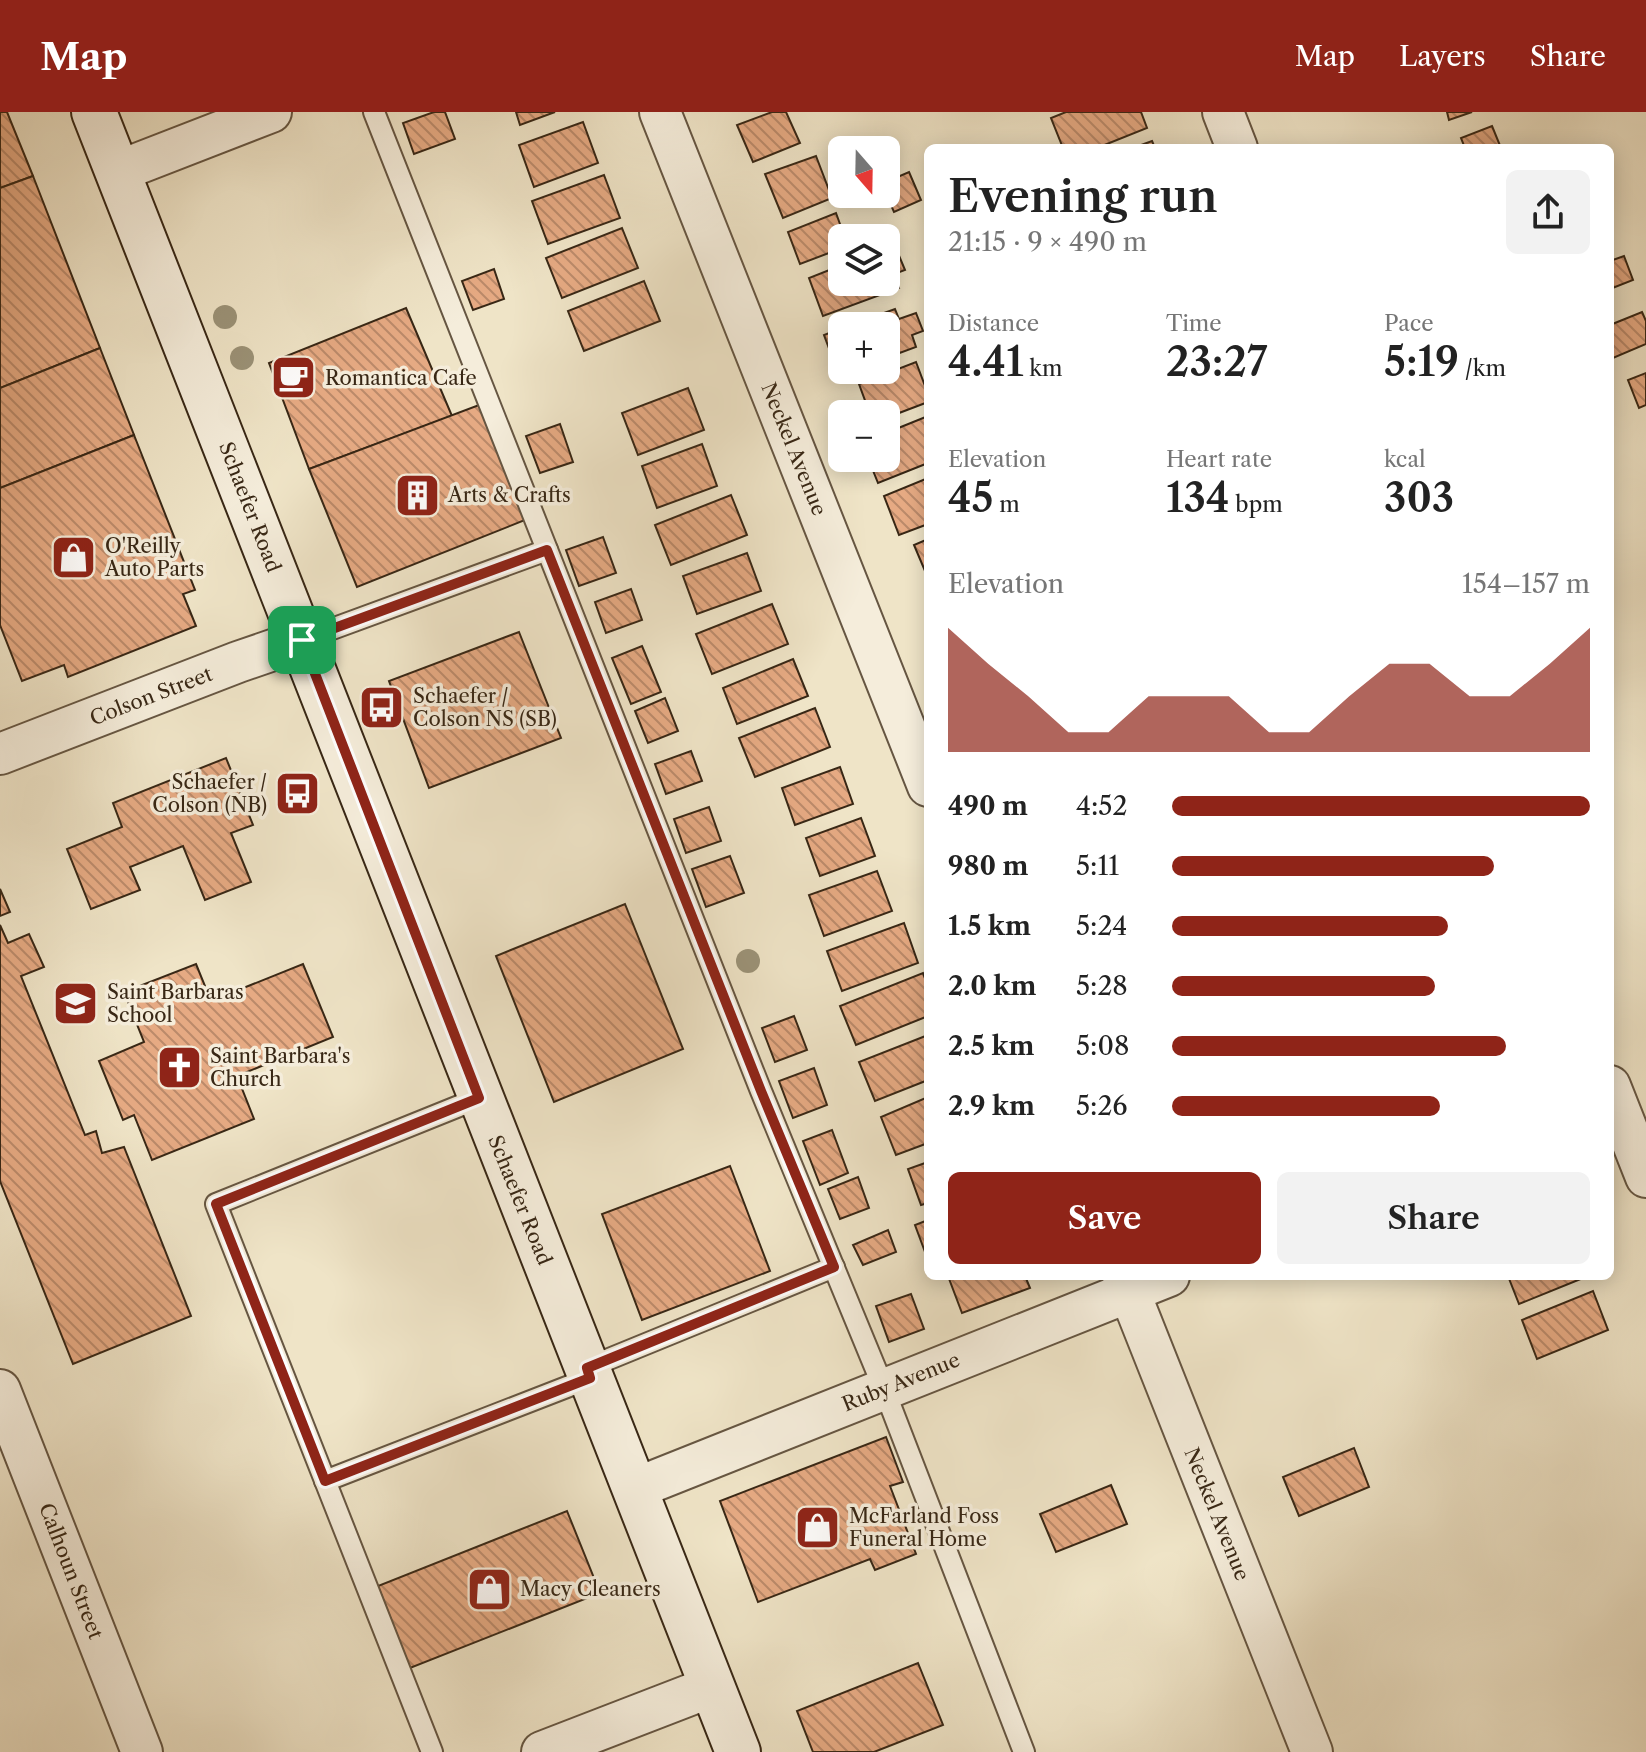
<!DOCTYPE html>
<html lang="en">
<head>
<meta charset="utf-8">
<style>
  :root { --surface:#fff; --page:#f2f2f2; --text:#222; --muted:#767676; --accent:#8f2418 }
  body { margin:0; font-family:"Libre Caslon Text",serif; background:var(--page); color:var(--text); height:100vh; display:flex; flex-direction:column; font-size:30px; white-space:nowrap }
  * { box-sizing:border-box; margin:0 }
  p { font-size:26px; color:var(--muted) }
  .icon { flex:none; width:44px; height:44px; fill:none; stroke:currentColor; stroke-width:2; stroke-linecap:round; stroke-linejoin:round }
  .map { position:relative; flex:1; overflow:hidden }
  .panel { position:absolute; left:924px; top:32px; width:690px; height:1136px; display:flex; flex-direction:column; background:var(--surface); border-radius:12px; box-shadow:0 4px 20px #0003 }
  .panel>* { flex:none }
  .needle { width:52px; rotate:160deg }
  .fabs { position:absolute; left:828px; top:24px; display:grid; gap:16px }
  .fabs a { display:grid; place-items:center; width:72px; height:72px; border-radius:12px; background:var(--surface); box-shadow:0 4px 20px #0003; font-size:40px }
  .pin { position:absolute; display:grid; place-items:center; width:68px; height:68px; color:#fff; margin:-34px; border-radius:16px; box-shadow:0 4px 12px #0006 }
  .round { display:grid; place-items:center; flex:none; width:84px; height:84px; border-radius:12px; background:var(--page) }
  .overview { display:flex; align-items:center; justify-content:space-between; height:136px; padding:0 24px }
  h1 { font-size:44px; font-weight:600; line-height:60px }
  .figures { display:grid; grid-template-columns:repeat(3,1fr); gap:12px; height:136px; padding:8px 24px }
  .figures div { display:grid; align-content:center }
  .figures b { font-size:40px; font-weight:600 }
  .figures small { font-size:22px; font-weight:400 }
  .figures p { font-size:22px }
  .chart { height:224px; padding:16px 24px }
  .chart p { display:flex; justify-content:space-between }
  .chart svg { width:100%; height:144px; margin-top:8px; fill:var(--accent); opacity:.7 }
  .action { display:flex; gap:16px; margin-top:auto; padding:16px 24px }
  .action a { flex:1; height:92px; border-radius:12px; background:var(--accent); color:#fff; font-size:32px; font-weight:600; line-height:92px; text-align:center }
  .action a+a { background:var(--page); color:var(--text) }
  ul { padding:0 24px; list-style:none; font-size:26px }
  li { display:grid; grid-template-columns:128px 96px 1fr; align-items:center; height:60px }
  li i { height:20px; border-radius:10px; background:var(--accent) }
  header { display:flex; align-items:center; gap:48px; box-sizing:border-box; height:112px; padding:0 40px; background:var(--accent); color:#fff }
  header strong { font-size:38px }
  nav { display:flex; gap:44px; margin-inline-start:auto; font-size:28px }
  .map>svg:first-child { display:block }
</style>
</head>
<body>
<header>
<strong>Map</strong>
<nav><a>Map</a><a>Layers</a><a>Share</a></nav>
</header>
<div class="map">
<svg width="1646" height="1640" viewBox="0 0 1646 1640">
  <defs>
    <pattern id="building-back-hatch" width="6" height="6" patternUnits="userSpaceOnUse" patternTransform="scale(2)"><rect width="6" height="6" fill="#e6aa83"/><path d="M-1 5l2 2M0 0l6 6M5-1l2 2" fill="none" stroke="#bb8a6a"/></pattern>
  </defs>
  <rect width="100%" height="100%" fill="#efe4c7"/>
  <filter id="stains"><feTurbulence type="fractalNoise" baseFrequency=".0025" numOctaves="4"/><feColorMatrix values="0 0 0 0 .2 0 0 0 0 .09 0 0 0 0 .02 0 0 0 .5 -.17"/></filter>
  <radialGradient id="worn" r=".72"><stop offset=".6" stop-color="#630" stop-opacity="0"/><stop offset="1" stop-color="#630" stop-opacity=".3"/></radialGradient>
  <g fill="url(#building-back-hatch)" stroke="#382715" stroke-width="2">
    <path d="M0,0H7L33,64L0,76Z"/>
    <path d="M434,0H445L455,27L414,42L403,11Z"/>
    <path d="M516,0H555L520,13Z"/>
    <path d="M772,0H786L800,31L753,50L737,13Z"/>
    <path d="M1066,0H1141L1147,16L1097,36H1063L1051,6Z"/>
    <path d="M1447,0H1472L1449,8Z"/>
    <path d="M583,10L598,51L534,75L519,33Z"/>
    <path d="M1492,14L1501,36H1465L1461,26Z"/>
    <path d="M1152,29L1155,36H1133Z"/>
    <path d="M816,44L832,86L783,106L765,62Z"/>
    <path d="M909,60L921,88L894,100L886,82V70Z"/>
    <path d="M604,63L620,106L548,132L532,89Z"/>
    <path d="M33,64L100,236L0,276V76Z"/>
    <path d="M836,101L845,126H842V136L800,152L788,120Z"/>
    <path d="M622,116L638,156L562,186L546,146Z"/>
    <path d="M895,134L905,158L894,162L899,176L823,204L809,166L842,153V170H886V137Z"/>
    <path d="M1624,144L1633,168L1610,177V149Z"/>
    <path d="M494,157L504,187L473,198L462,169Z"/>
    <path d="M644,169L660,209L584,239L568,199Z"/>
    <path d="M406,196L452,304L309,357L269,251Z"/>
    <path d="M895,197L899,207L916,201L923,219L912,223L916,235L886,246V214H848Z"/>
    <path d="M1642,200L1646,209V232L1613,246L1610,240V213Z"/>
    <path d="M842,216V258H853L839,263L824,223Z"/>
    <path d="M100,236L134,323L0,376V276Z"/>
    <path d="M916,250L928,282V290L886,306V302H870L859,272Z"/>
    <path d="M1646,261V293L1639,296L1628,268Z"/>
    <path d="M688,276L704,318L638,343L622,301Z"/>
    <path d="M479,293L525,408L357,475L309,357Z"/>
    <path d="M928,304V351L878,371L868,346H886V321Z"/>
    <path d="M560,312L573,350L540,361L526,324Z"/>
    <path d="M134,323L195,478L183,482L196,514L68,565L64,553L22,569L0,513V376Z"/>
    <path d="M702,332L717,374L657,396L642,354Z"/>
    <path d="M928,366V412L899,423L884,384Z"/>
    <path d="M731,383L747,423L671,453L655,413Z"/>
    <path d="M603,425L616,461L579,474L566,438Z"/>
    <path d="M928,427V466L914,433Z"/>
    <path d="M747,441L761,479L697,502L683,464Z"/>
    <path d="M631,477L642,508L606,521L595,490Z"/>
    <path d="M772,492L788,532L712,562L696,522Z"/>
    <path d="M519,520L561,626L429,676L389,569Z"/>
    <path d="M642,534L661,580L631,592L612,546Z"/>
    <path d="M793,547L808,584L737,612L723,576Z"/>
    <path d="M665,586L678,619L648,631L635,599Z"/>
    <path d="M815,596L830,635L755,665L739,626Z"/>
    <path d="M691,639L702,669L666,682L655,652Z"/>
    <path d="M226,646L253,713L231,721L251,770L205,788L183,734L130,755L140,778L91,797L67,737L122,715L113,691Z"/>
    <path d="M840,655L853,692L795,713L782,676Z"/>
    <path d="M709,695L721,729L686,741L674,707Z"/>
    <path d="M861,706L875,744L820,764L806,726Z"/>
    <path d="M730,744L744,781L706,795L692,757Z"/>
    <path d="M877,759L892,799L824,824L809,783Z"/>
    <path d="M0,777L10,800L0,804Z"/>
    <path d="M625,792L683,937L554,990L496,844Z"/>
    <path d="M904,811L918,851L842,879L827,839Z"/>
    <path d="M0,813L8,831L29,822L44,855L21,864L85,1023L96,1019L102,1041L124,1035L191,1204L73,1252L0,1069Z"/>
    <path d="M196,852L211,889L303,852L333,925L237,964L254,1007L152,1048L134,1003L123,1008L99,949L144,930L124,880Z"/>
    <path d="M923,861L928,875V904L856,933L840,894Z"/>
    <path d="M794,904L807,938L775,950L762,916Z"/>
    <path d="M928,923V968L875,989L859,950Z"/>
    <path d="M814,956L827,993L793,1006L779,969Z"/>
    <path d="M928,985V1031L896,1043L881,1005Z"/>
    <path d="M832,1018L848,1061L820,1073L803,1029Z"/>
    <path d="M928,1050V1091L921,1093L908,1057Z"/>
    <path d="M730,1054L770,1159L642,1208L602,1102Z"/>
    <path d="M858,1065L869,1096L840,1107L828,1077Z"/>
    <path d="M928,1108V1148L915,1113Z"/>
    <path d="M888,1118L896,1140L863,1153L853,1133Z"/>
    <path d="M948,1164H1025L1030,1176L962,1201Z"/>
    <path d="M1508,1164H1588L1519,1192Z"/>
    <path d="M1593,1179L1608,1218L1537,1247L1522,1208Z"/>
    <path d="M911,1182L924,1217L889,1230L876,1194Z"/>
    <path d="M886,1325L903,1370L890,1374L916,1442L875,1458L870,1447L758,1490L720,1389Z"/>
    <path d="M1354,1336L1369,1375L1299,1404L1283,1365Z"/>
    <path d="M1111,1373L1127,1412L1056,1440L1040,1402Z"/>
    <path d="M567,1399L600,1481L410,1556L378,1474Z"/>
    <path d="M918,1551L943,1613L874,1640H813L797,1599Z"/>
  </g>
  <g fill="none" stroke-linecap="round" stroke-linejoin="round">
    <defs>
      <g id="lane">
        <path d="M374,0L761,979L884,1277L1024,1640"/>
        <path d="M302,528L547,438"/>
        <path d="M587,1256L834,1155"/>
        <path d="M325,1369L590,1266"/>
        <path d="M432,1640L216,1092L479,986"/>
      </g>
      <g id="street">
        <path d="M660,0L928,674"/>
        <path d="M1223,0L1237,36"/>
        <path d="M119,59L271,0"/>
        <path d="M0,642L238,550L302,528"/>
        <path d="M1610,974L1646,1065"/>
        <path d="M1123,1164L1312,1640"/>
        <path d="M0,1278L142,1640"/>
        <path d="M634,1377L1169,1164"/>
        <path d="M542,1640L713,1574"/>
      </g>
      <path id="secondary" d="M94,0L738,1640"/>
    </defs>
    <use href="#lane" stroke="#665642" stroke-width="24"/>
    <use href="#street" stroke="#665642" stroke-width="44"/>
    <use href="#secondary" stroke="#382715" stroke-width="48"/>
    <use href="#lane" stroke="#f5eddb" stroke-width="20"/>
    <use href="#street" stroke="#f5eddb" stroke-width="40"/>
    <use href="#secondary" stroke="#f5eddb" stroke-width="44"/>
  </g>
  <g fill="#9b9277">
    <circle cx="225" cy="205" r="12"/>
    <circle cx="242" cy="246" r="12"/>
    <circle cx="748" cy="849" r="12"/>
  </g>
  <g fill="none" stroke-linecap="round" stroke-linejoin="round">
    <defs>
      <path id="route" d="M547,438L761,979L834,1155L587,1256L590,1266L325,1369L216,1092L479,986L302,528Z"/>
    </defs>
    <use href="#route" stroke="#fff" stroke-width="16"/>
    <use href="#route" stroke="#8f2418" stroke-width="10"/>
  </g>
  <defs>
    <symbol id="cafe-square" viewBox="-11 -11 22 22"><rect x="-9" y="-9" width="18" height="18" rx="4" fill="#8f2418" stroke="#f5eddb"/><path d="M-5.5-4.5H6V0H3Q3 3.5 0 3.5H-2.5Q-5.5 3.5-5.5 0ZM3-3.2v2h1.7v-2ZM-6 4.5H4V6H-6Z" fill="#fff"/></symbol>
    <symbol id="building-square" viewBox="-11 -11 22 22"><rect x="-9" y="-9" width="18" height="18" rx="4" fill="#8f2418" stroke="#f5eddb"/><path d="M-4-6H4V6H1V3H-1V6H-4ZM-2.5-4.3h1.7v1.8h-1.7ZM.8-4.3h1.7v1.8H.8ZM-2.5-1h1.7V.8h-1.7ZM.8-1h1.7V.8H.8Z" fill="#fff"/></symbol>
    <symbol id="shop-square" viewBox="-11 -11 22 22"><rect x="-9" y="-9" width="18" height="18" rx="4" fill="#8f2418" stroke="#f5eddb"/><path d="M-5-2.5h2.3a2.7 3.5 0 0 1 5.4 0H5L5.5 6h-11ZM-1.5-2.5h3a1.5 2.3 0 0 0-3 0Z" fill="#fff"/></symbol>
    <symbol id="bus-square" viewBox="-11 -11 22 22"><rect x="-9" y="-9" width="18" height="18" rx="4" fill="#8f2418" stroke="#f5eddb"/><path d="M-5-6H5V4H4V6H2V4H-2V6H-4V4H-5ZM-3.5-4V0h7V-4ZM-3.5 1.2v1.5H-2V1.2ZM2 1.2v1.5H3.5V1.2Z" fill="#fff"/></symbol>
    <symbol id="school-square" viewBox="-11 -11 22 22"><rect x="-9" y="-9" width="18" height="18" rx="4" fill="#8f2418" stroke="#f5eddb"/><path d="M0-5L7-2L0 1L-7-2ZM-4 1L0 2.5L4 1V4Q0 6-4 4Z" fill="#fff"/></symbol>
    <symbol id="church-square" viewBox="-11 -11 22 22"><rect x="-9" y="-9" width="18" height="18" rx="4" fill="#8f2418" stroke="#f5eddb"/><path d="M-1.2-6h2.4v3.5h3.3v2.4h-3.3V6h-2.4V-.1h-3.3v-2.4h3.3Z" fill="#fff"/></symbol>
  </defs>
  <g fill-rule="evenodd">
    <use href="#cafe-square" x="268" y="240" width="51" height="51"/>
    <use href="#building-square" x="392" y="358" width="51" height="51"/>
    <use href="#shop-square" x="48" y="420" width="51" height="51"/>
    <use href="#bus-square" x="356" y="570" width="51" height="51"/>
    <use href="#bus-square" x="272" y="656" width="51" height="51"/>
    <use href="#school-square" x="50" y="866" width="51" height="51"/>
    <use href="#church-square" x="154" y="930" width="51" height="51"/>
    <use href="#shop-square" x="792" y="1390" width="51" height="51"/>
    <use href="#shop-square" x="464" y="1452" width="51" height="51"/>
  </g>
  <g text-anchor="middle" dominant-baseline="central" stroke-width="7" stroke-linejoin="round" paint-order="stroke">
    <g font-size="20" fill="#382715" stroke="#f5eddb" text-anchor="start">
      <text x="325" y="266">Romantica Cafe</text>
      <text x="448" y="383">Arts &amp; Crafts</text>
      <text x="105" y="434">O'Reilly<tspan x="105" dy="23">Auto Parts</tspan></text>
      <text x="413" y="584">Schaefer /<tspan x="413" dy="23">Colson NS (SB)</tspan></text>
      <text x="267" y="670" text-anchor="end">Schaefer /<tspan x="267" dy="23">Colson (NB)</tspan></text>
      <text x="107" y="880">Saint Barbaras<tspan x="107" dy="23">School</tspan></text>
      <text x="210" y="944">Saint Barbara's<tspan x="210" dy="23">Church</tspan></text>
      <text x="849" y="1404">McFarland Foss<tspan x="849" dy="23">Funeral Home</tspan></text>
      <text x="520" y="1477">Macy Cleaners</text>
    </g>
    <g font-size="20" fill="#382715" stroke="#f5eddb">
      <text transform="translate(794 337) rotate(68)">Neckel Avenue</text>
      <text transform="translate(250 395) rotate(69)">Schaefer Road</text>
      <text transform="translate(151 584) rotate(-21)">Colson Street</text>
      <text transform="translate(520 1088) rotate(68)">Schaefer Road</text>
      <text transform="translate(901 1270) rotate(-22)">Ruby Avenue</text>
      <text transform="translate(1217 1402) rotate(68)">Neckel Avenue</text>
      <text transform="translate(71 1459) rotate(69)">Calhoun Street</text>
    </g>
  </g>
  <rect width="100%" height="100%" filter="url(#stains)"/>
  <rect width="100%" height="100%" fill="url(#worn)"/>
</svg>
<div class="fabs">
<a><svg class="needle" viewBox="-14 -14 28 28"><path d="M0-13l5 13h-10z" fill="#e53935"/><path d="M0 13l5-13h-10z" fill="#767676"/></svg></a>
<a><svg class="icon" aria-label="layers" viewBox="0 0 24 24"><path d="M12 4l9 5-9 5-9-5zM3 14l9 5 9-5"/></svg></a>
<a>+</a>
<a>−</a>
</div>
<div class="pin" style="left:302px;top:528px;background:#1e9e55"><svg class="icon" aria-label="arrive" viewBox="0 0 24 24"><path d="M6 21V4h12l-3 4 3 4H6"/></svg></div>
<section class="panel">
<div class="overview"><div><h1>Evening run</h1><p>21:15 · 9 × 490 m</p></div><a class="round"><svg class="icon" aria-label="share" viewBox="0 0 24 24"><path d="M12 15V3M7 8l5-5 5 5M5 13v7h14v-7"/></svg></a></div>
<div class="figures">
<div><p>Distance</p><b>4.41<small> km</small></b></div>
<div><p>Time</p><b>23:27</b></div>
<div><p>Pace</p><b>5:19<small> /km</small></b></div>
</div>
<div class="figures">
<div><p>Elevation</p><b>45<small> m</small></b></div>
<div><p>Heart rate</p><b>134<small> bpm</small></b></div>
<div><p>kcal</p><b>303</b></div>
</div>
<div class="chart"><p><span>Elevation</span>154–157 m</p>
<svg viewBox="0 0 160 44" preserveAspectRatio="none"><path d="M0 44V6L10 17L20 27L30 38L40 38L50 27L60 27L70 27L80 38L90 38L100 27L110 17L120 17L130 27L140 27L150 17L160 6V44z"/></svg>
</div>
<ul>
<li><b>490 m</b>4:52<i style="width:100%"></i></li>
<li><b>980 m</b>5:11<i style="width:77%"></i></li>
<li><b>1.5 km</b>5:24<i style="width:66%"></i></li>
<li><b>2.0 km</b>5:28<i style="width:63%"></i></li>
<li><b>2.5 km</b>5:08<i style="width:80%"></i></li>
<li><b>2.9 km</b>5:26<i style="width:64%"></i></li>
</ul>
<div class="action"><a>Save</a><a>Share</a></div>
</section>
</div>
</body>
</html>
